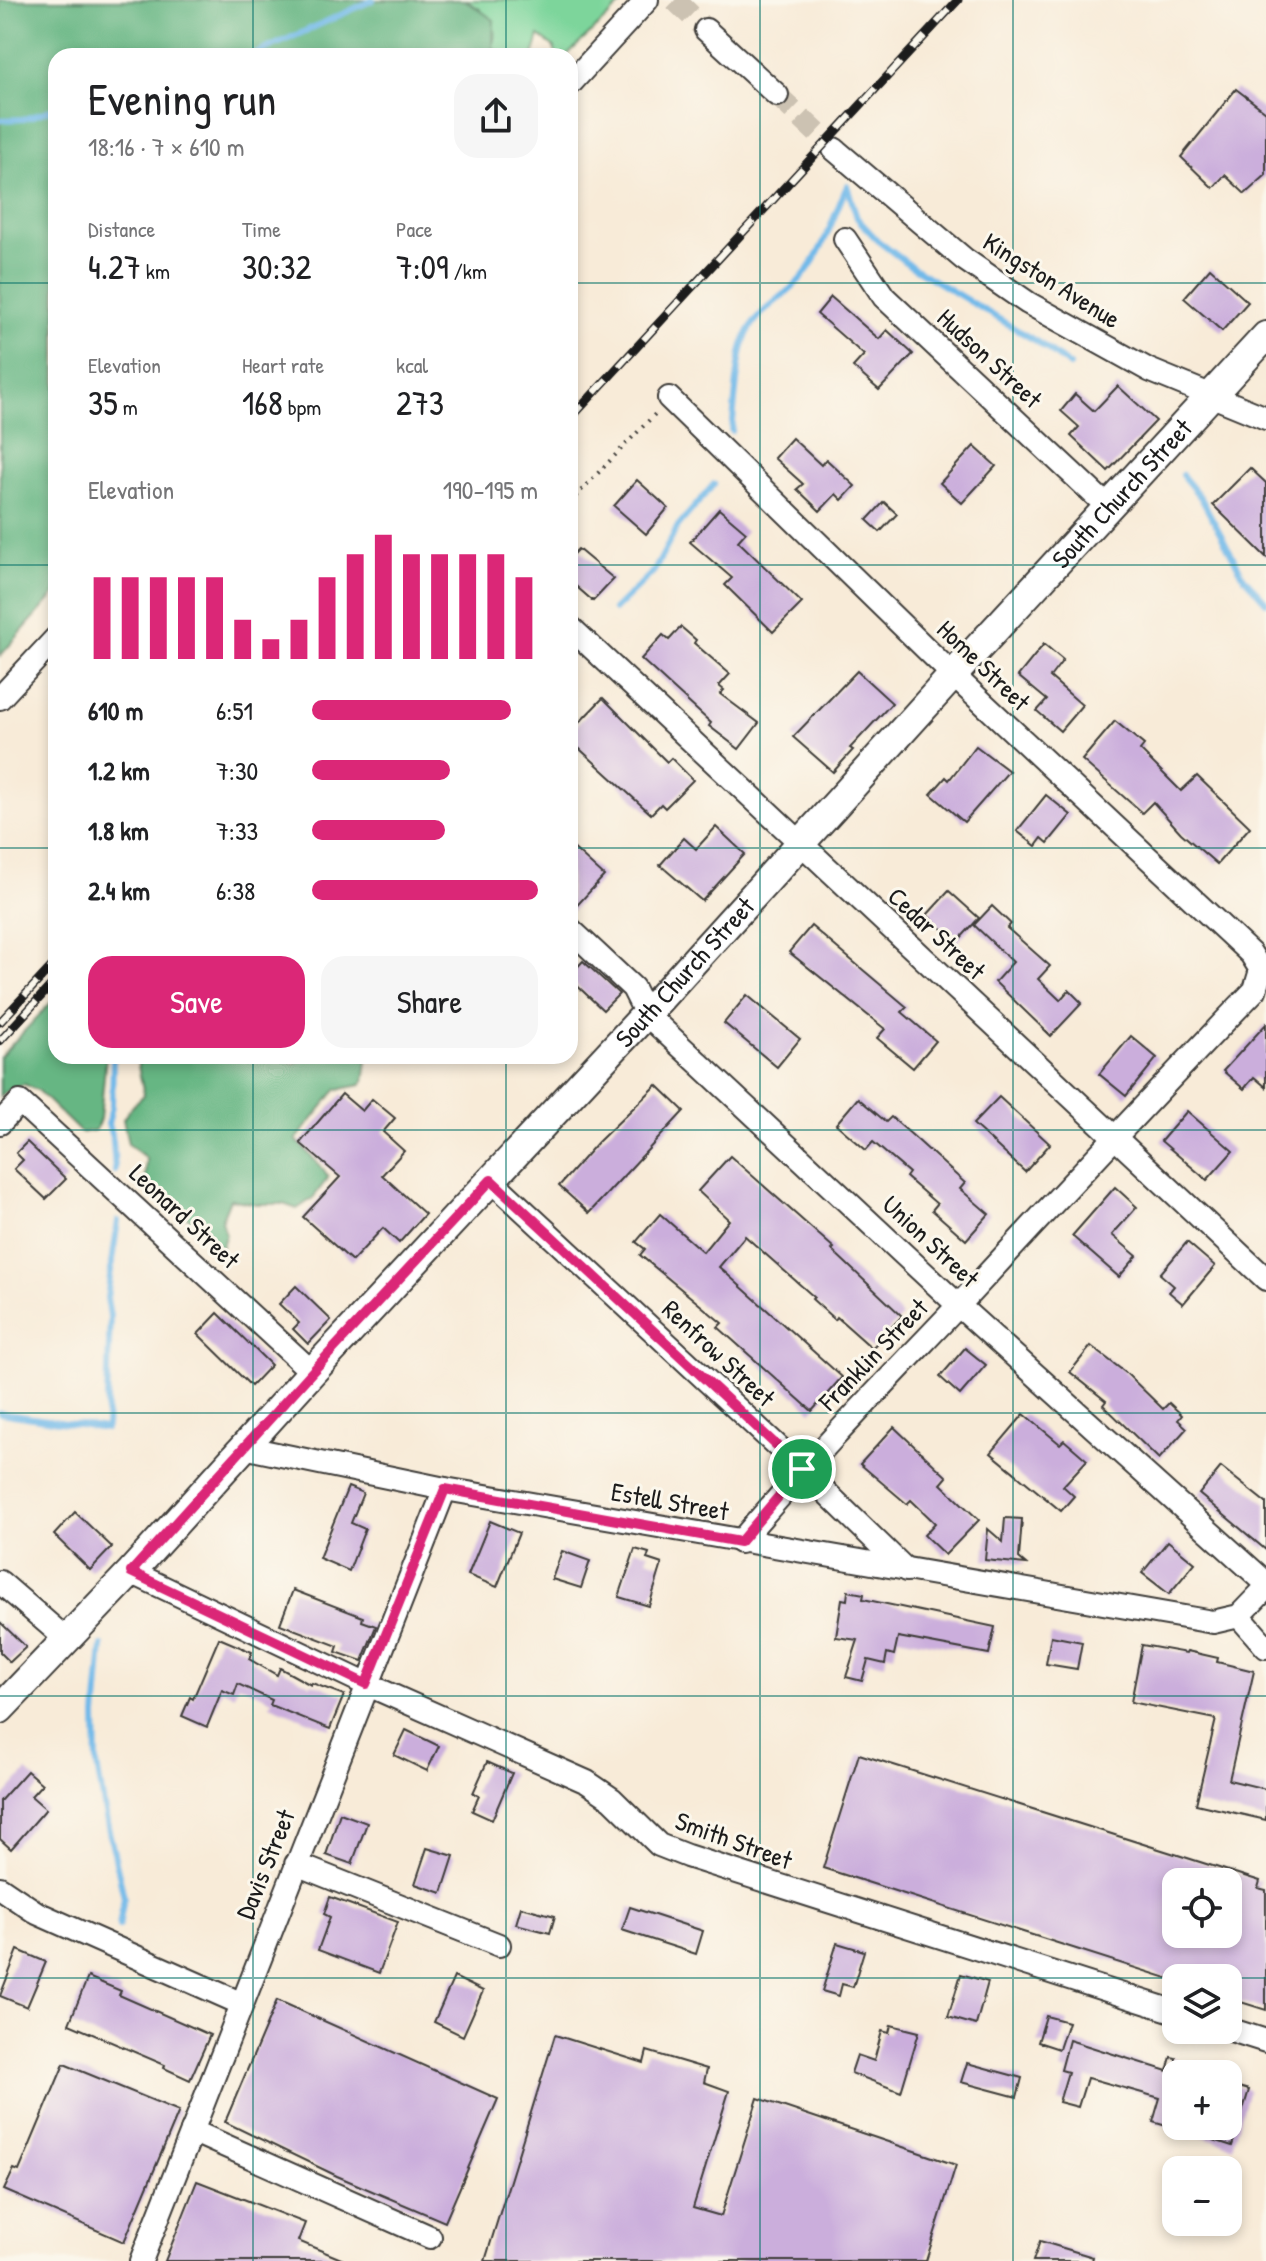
<!DOCTYPE html>
<html lang="en">
<head>
<meta charset="utf-8">
<style>
  :root { --surface:#fff; --page:#f6f6f6; --text:#202124; --muted:#757577; --accent:#db2777 }
  body { margin:0; font-family:"Patrick Hand",sans-serif; background:var(--page); color:var(--text); height:100vh; display:flex; flex-direction:column; font-size:30px; white-space:nowrap }
  * { box-sizing:border-box; margin:0 }
  p { font-size:26px; color:var(--muted) }
  .icon { flex:none; width:44px; height:44px; fill:none; stroke:currentColor; stroke-width:2; stroke-linecap:round; stroke-linejoin:round }
  .map { position:relative; flex:1; overflow:hidden }
  .details { position:absolute; left:48px; top:48px; width:530px; height:1016px; display:flex; flex-direction:column; background:var(--surface); border-radius:24px; box-shadow:0 4px 12px #0003 }
  .details>* { flex:none }
  .controls { position:absolute; left:1162px; top:1868px; display:grid; gap:16px }
  .controls a { display:grid; place-items:center; width:80px; height:80px; border-radius:16px; background:var(--surface); box-shadow:0 4px 12px #0003; font-size:40px }
  .pin { position:absolute; display:grid; place-items:center; width:68px; height:68px; color:#fff; margin:-34px; border:4px solid #fff; border-radius:50%; box-shadow:0 2px 8px #0007 }
  .round { display:grid; place-items:center; flex:none; width:84px; height:84px; border-radius:24px; background:var(--page) }
  .head { display:flex; align-items:center; justify-content:space-between; height:136px; padding:0 40px }
  h1 { font-size:44px; font-weight:600; line-height:60px }
  .metrics { display:grid; grid-template-columns:repeat(3,1fr); gap:12px; height:136px; padding:8px 40px }
  .metrics div { display:grid; align-content:center }
  .metrics b { font-size:34px; font-weight:600 }
  .metrics small { font-size:22px; font-weight:400 }
  .metrics p { font-size:22px }
  .chart { height:224px; padding:16px 40px }
  .chart p { display:flex; justify-content:space-between }
  .chart svg { width:100%; height:144px; margin-top:8px; stroke:var(--accent); stroke-width:6 }
  .action { display:flex; gap:16px; margin-top:auto; padding:16px 40px }
  .action a { flex:1; height:92px; border-radius:24px; background:var(--accent); color:#fff; font-size:32px; font-weight:600; line-height:92px; text-align:center }
  .action a+a { background:var(--page); color:var(--text) }
  ul { padding:0 40px; list-style:none; font-size:26px }
  li { display:grid; grid-template-columns:128px 96px 1fr; align-items:center; height:60px }
  li i { height:20px; border-radius:10px; background:var(--accent) }
  .map>svg:first-child { display:block }
</style>
</head>
<body>
<div class="map">
<svg width="1266" height="2261" viewBox="0 0 1266 2261">
  <rect width="100%" height="100%" fill="#fbf7ec"/>
  <filter id="ink" filterUnits="userSpaceOnUse"><feTurbulence type="fractalNoise" baseFrequency=".0125" numOctaves="2"/><feDisplacementMap in="SourceGraphic" scale="16" xChannelSelector="R" yChannelSelector="G"/><feConvolveMatrix kernelMatrix="1 2 1 2 8 2 1 2 1" color-interpolation-filters="sRGB"/></filter>
  <filter id="wash" filterUnits="userSpaceOnUse"><feTurbulence type="fractalNoise" baseFrequency=".006" numOctaves="4" result="noise"/><feDisplacementMap in="SourceGraphic" scale="32" xChannelSelector="R" yChannelSelector="G"/><feGaussianBlur stdDeviation="1.8" result="paint"/><feColorMatrix in="noise" values="0 0 0 0 0 0 0 0 0 0 0 0 0 0 0 0 0 1.4 0 .05"/><feComposite in="paint" operator="in"/></filter>
  <g filter="url(#wash)">
    <rect width="100%" height="100%" fill="#f8ebd8"/>
    <path fill="#7dd59b" stroke="#4c785c" stroke-width="2" d="M465,0H626L566,56H557L553,46L539,36L533,56H503L493,48L495,32L480,9Z"/>
    <g fill="#66b683" stroke="#416950" stroke-width="2">
      <path d="M0,0H465L494,20L493,48L503,56H56V593L0,656Z"/>
      <path d="M56,997V1056H106L100,1119L96,1130L81,1133L37,1090L24,1084L5,1092L0,1097V1057Z"/>
      <path d="M136,1056H284L285,1060L294,1064L313,1056H356L367,1061L364,1081L361,1085L336,1090L296,1140L324,1170L328,1178L313,1198L297,1209L283,1204H256L230,1199L221,1221L226,1234L221,1248L200,1226L169,1205L145,1179L146,1158L128,1144L123,1119L131,1107L144,1095Z"/>
    </g>
    <g fill="none" stroke-linecap="round" stroke-linejoin="round">
      <g stroke="#71b9e9" stroke-width="6">
        <path d="M251,56L373,0"/>
        <path d="M0,120L24,119L56,108"/>
        <path d="M847,185L857,218L878,241L912,267L1039,343L1070,366"/>
        <path d="M732,431C735,406 737,360 745,339C757,308 785,299 804,275C824,250 834,215 847,186"/>
        <path d="M1182,475L1201,498L1244,577L1266,602"/>
        <path d="M614,610L654,571L678,526L714,484"/>
        <path d="M113,1056L112,1106L108,1124L113,1141L115,1171"/>
        <path d="M0,1413L106,1429L110,1316L107,1298L118,1221"/>
        <path d="M102,1646L96,1716L97,1765L106,1818L124,1897L119,1926"/>
      </g>
    </g>
    <g id="blocks">
      <g fill="#cbaedc" fill-rule="evenodd">
        <path d="M1236,89L1266,112V175L1245,194L1225,175L1213,188L1181,157Z"/>
        <path d="M1210,268L1248,302L1222,331L1184,298Z"/>
        <path d="M831,297L879,339L887,330L913,354L879,390L853,367L864,355L817,314Z"/>
        <path d="M1118,386L1156,421L1108,471L1071,436L1079,427L1061,411L1075,394L1094,411Z"/>
        <path d="M792,438L821,465L826,459L855,486L842,500L836,494L820,511L797,489L803,484L774,458Z"/>
        <path d="M974,446L996,466L962,503L940,483Z"/>
        <path d="M1250,468L1266,483V557L1213,505Z"/>
        <path d="M637,480L668,508L646,534L614,506Z"/>
        <path d="M884,502L897,514L880,532L867,520Z"/>
        <path d="M719,509L746,532L738,541L802,603L773,632L725,585L732,578L690,542Z"/>
        <path d="M578,549L614,579L593,601L570,581V557Z"/>
        <path d="M681,627L696,640L694,643L730,674L719,686L724,690L720,694L759,723L739,749L709,726L711,723L641,659L663,635L669,640Z"/>
        <path d="M1044,644L1063,660L1050,677L1082,705L1060,731L1037,711L1047,700L1018,676Z"/>
        <path d="M857,671L892,703L850,748L853,750L833,772L793,737Z"/>
        <path d="M603,698L667,762L671,758L693,780L665,808L661,804L651,814L570,740V732Z"/>
        <path d="M1115,721L1144,745L1140,750L1181,791L1197,776L1250,827L1217,864L1181,833L1153,802L1142,813L1082,760Z"/>
        <path d="M976,746L1009,771L964,822L931,794L946,777L949,780Z"/>
        <path d="M1046,795L1071,815L1048,843L1042,838L1036,846L1017,831Z"/>
        <path d="M716,827L745,854L702,901L660,865L684,838L696,849Z"/>
        <path d="M570,845L604,876L570,913Z"/>
        <path d="M949,891L979,918L957,942L927,915Z"/>
        <path d="M992,906L1011,924L1007,928L1050,966L1038,979L1060,1000L1069,990L1082,1003L1051,1036L995,982L1013,962L974,925Z"/>
        <path d="M811,926L907,1007L902,1012L936,1041L913,1068L877,1038L885,1029L789,952Z"/>
        <path d="M583,961L619,994L603,1010L570,979V975Z"/>
        <path d="M747,995L800,1039L777,1067L724,1023Z"/>
        <path d="M1266,1024V1087L1254,1077L1244,1089L1223,1071Z"/>
        <path d="M1131,1036L1157,1058L1126,1096L1099,1074Z"/>
        <path d="M657,1085L684,1111L589,1213L559,1186L598,1142Z"/>
        <path d="M342,1094L362,1111L372,1099L395,1118L383,1132L404,1151L382,1175L425,1214L399,1243L383,1228L352,1261L303,1217L340,1177L300,1143Z"/>
        <path d="M999,1097L1050,1144L1025,1172L973,1124Z"/>
        <path d="M858,1098L886,1122L891,1117L913,1136L965,1183L960,1189L989,1214L966,1240L932,1210L937,1204L906,1177L909,1173L873,1142L866,1150L836,1124Z"/>
        <path d="M1187,1111L1233,1151L1207,1180L1161,1141Z"/>
        <path d="M27,1142L66,1179L46,1199L14,1169L23,1160L16,1153Z"/>
        <path d="M730,1156L834,1248L832,1250L902,1316L872,1348L837,1317L835,1320L812,1299L814,1297L745,1236L719,1267L842,1377L812,1411L718,1327L722,1323L640,1255L645,1249L636,1242L660,1214L703,1252L729,1220L698,1191Z"/>
        <path d="M1115,1187L1137,1207L1112,1235L1137,1256L1119,1277L1072,1236Z"/>
        <path d="M1187,1242L1215,1266L1183,1304L1169,1292L1174,1286L1160,1274Z"/>
        <path d="M296,1286L331,1320L308,1344L293,1329L299,1323L279,1304Z"/>
        <path d="M218,1313L271,1365L251,1386L198,1334Z"/>
        <path d="M1091,1346L1126,1373L1163,1409L1169,1403L1182,1415L1178,1420L1187,1428L1159,1459L1103,1405L1106,1401L1070,1372Z"/>
        <path d="M965,1348L986,1365L960,1395L940,1377Z"/>
        <path d="M1024,1414L1060,1444L1064,1440L1087,1460L1063,1486L1074,1496L1061,1511L991,1453Z"/>
        <path d="M894,1427L947,1477L941,1484L979,1520L945,1555L924,1535L935,1523L911,1500L907,1504L860,1464Z"/>
        <path d="M1221,1467L1266,1503V1550L1199,1494Z"/>
        <path d="M348,1487L363,1493L351,1523L365,1529L349,1571L319,1558Z"/>
        <path d="M75,1512L112,1547L90,1570L54,1535Z"/>
        <path d="M1005,1518L1022,1519L1019,1558L1026,1564L985,1560L988,1529L1003,1542Z"/>
        <path d="M490,1521L519,1533L497,1587L468,1575Z"/>
        <path d="M1168,1541L1195,1563L1169,1594L1142,1573Z"/>
        <path d="M635,1549L649,1553L647,1559L662,1564L649,1606L619,1597Z"/>
        <path d="M562,1551L590,1561L581,1588L552,1579Z"/>
        <path d="M293,1590L363,1617L362,1621L376,1626L362,1661L336,1652L338,1646L280,1624Z"/>
        <path d="M848,1591L864,1594L863,1599L995,1627L989,1654L898,1637L894,1655L887,1653L885,1664L868,1660L862,1681L846,1677L858,1640L836,1637L842,1599L847,1600Z"/>
        <path d="M0,1622L26,1647L10,1662L0,1652Z"/>
        <path d="M1051,1636L1082,1642L1077,1669L1046,1664Z"/>
        <path d="M219,1638L252,1652L249,1659L277,1675L280,1668L311,1685L312,1683L344,1695L330,1729L270,1705L272,1700L238,1684L234,1695L222,1690L207,1727L182,1716L190,1697L193,1699Z"/>
        <path d="M1142,1645L1186,1653L1187,1651L1218,1658L1217,1662L1254,1671L1229,1780L1266,1789V1820L1196,1804L1216,1719L1131,1702Z"/>
        <path d="M406,1730L439,1746L427,1771L394,1755Z"/>
        <path d="M859,1754L1260,1881L1258,1888L1266,1890V2010L1228,1998V1978H1176V1981L823,1868ZM1176,1882H1228V1934H1176Z"/>
        <path d="M487,1762L512,1773L492,1820L472,1811L479,1796L473,1793Z"/>
        <path d="M27,1771L42,1784L31,1796L46,1809L11,1849L0,1839V1801Z"/>
        <path d="M340,1813L367,1823L352,1864L326,1855Z"/>
        <path d="M427,1848L454,1856L442,1893L415,1884Z"/>
        <path d="M330,1897L398,1922L379,1973L318,1950L330,1917L324,1914Z"/>
        <path d="M521,1907L555,1916L550,1933L516,1924Z"/>
        <path d="M630,1907L703,1931L696,1954L622,1930Z"/>
        <path d="M837,1943L864,1951L853,1987L842,1984L839,1996L822,1991Z"/>
        <path d="M18,1950L46,1962L27,2007L0,1996Z"/>
        <path d="M961,1974L988,1982L976,2025L948,2017Z"/>
        <path d="M88,1977L121,1991L119,1995L210,2035L190,2080L164,2068L165,2065L69,2024Z"/>
        <path d="M454,1977L483,1991L463,2036L434,2022Z"/>
        <path d="M277,2000L498,2099L445,2222L337,2176L225,2122Z"/>
        <path d="M1046,2016L1068,2022L1059,2049L1038,2042Z"/>
        <path d="M891,2025L919,2032L901,2092L851,2073L857,2055L874,2061L882,2031L889,2033Z"/>
        <path d="M555,2035L644,2063L647,2051L707,2069L704,2082L729,2091L693,2208L721,2216L758,2098L956,2165L926,2261H485Z"/>
        <path d="M1069,2040L1167,2071L1171,2057L1176,2058V2129L1153,2122L1160,2098L1096,2080L1087,2078L1078,2107L1059,2102L1068,2072L1061,2070Z"/>
        <path d="M967,2063L1022,2078L1017,2097L961,2082Z"/>
        <path d="M64,2064L179,2111L124,2242L4,2190L14,2169L19,2171Z"/>
        <path d="M1228,2084L1249,2090L1232,2146L1180,2129V2126H1228Z"/>
        <path d="M197,2181L305,2223L298,2241L346,2261H165Z"/>
        <path d="M1040,2241L1093,2257L1092,2261H1033Z"/>
      </g>
    </g>
  </g>
  <g filter="url(#ink)">
    <use href="#blocks" fill-opacity="0" stroke="#3d3b38" stroke-width="2"/>
    <g fill="none" stroke-linecap="round" stroke-linejoin="round">
      <g stroke="#ccc2b2" stroke-width="22" stroke-dasharray="22 11" stroke-linecap="butt">
        <path d="M675,0L706,30"/>
        <path d="M777,95L834,149"/>
      </g>
      <defs>
        <g id="minor">
          <path d="M706,30L777,95"/>
          <path d="M570,84L647,0"/>
          <path d="M834,149L964,259L1028,303L1149,370L1266,418"/>
          <path d="M845,239L884,297L1109,508"/>
          <path d="M669,398L953,675L1251,954L1261,970L1255,990C1155,1093 1057,1199 959,1305C885,1383 810,1460 740,1542"/>
          <path d="M570,627L1266,1279"/>
          <path d="M0,698L56,638"/>
          <path d="M570,929L633,988L646,1014L958,1305L1266,1583"/>
          <path d="M0,1123L20,1102L312,1372"/>
          <path d="M491,1180L802,1469L906,1570"/>
          <path d="M243,1447L445,1489L1213,1622L1239,1616L1266,1588"/>
          <path d="M131,1572L366,1684L587,1782L612,1799L659,1845L687,1856L1176,2012"/>
          <path d="M0,1582L66,1639"/>
          <path d="M1239,1616L1266,1647"/>
          <path d="M296,1864L499,1945"/>
          <path d="M0,1888L37,1913L240,2003"/>
          <path d="M1228,2029L1266,2041"/>
          <path d="M192,2131L430,2237"/>
          <path d="M141,2261L445,1489"/>
        </g>
        <g id="major">
          <path id="s1" d="M0,1709L131,1572L312,1372L646,1014L953,675L1266,336"/>
        </g>
      </defs>
      <use href="#minor" stroke="#3d3b38" stroke-width="26"/>
      <use href="#major" stroke="#3d3b38" stroke-width="32"/>
      <path stroke="#3d3b38" stroke-width="4" stroke-dasharray="2 6" stroke-linecap="butt" d="M570,502L657,412"/>
      <use href="#minor" stroke="#fff" stroke-width="22"/>
      <use href="#major" stroke="#fff" stroke-width="28"/>
      <defs>
        <g id="rail">
          <path d="M570,419L958,0"/>
          <path d="M0,1022L56,962"/>
          <path d="M0,1041L56,980"/>
        </g>
      </defs>
      <use href="#rail" stroke="#1c1c1c" stroke-width="9"/>
      <use href="#rail" stroke="#fbf7ec" stroke-width="6" stroke-dasharray="18" stroke-linecap="butt"/>
    </g>
  </g>
  <g fill="none" stroke-linecap="round" stroke-linejoin="round" filter="url(#ink)">
    <defs>
      <path id="route" d="M491,1180L802,1469L740,1542L445,1489L366,1684L131,1572L312,1372Z"/>
    </defs>
    <use href="#route" stroke="#fff" stroke-width="16"/>
    <use href="#route" stroke="#db2777" stroke-width="10"/>
  </g>
  <path fill="none" stroke="#0f766e" stroke-width="2" stroke-opacity="0.55" d="M253,0V56M506,0V56M760,0V2261M1013,0V2261M0,283H56M570,283H1266M0,565H56M570,565H1266M0,848H56M570,848H1266M253,1056V2261M506,1056V2261M0,1130H1266M0,1413H1266M0,1696H1266M0,1978H1176M1228,1978H1266"/>
  <g text-anchor="middle" dominant-baseline="central" stroke-width="6" stroke-linejoin="round" paint-order="stroke">
    <g font-size="26" fill="#1c1c1c" stroke="#fbf7ec">
      <text transform="translate(1052 280) rotate(32)">Kingston Avenue</text>
      <text transform="translate(990 358) rotate(43)">Hudson Street</text>
      <text stroke="none"><textPath href="#s1" startOffset="1654">South Church Street</textPath></text>
      <text transform="translate(984 665) rotate(44)">Home Street</text>
      <text transform="translate(937 933) rotate(43)">Cedar Street</text>
      <text stroke="none"><textPath href="#s1" startOffset="1006">South Church Street</textPath></text>
      <text transform="translate(185 1216) rotate(43)">Leonard Street</text>
      <text transform="translate(931 1241) rotate(43)">Union Street</text>
      <text transform="translate(719 1353) rotate(43)">Renfrow Street</text>
      <text transform="translate(873 1354) rotate(-46)">Franklin Street</text>
      <text transform="translate(670 1501) rotate(10)">Estell Street</text>
      <text transform="translate(734 1840) rotate(20)">Smith Street</text>
      <text transform="translate(265 1864) rotate(-68)">Davis Street</text>
    </g>
  </g>
</svg>
<div class="controls">
<a><svg class="icon" aria-label="locate" viewBox="0 0 24 24"><circle cx="12" cy="12" r="6"/><path d="M12 2v4M12 18v4M2 12h4M18 12h4"/></svg></a>
<a><svg class="icon" aria-label="layers" viewBox="0 0 24 24"><path d="M12 4l9 5-9 5-9-5zM3 14l9 5 9-5"/></svg></a>
<a>+</a>
<a>−</a>
</div>
<div class="pin" style="left:802px;top:1469px;background:#1e9e55"><svg class="icon" aria-label="arrive" viewBox="0 0 24 24"><path d="M6 21V4h12l-3 4 3 4H6"/></svg></div>
<section class="details">
<div class="head"><div><h1>Evening run</h1><p>18:16 · 7 × 610 m</p></div><a class="round"><svg class="icon" aria-label="share" viewBox="0 0 24 24"><path d="M12 15V3M7 8l5-5 5 5M5 13v7h14v-7"/></svg></a></div>
<div class="metrics">
<div><p>Distance</p><b>4.27<small> km</small></b></div>
<div><p>Time</p><b>30:32</b></div>
<div><p>Pace</p><b>7:09<small> /km</small></b></div>
</div>
<div class="metrics">
<div><p>Elevation</p><b>35<small> m</small></b></div>
<div><p>Heart rate</p><b>168<small> bpm</small></b></div>
<div><p>kcal</p><b>273</b></div>
</div>
<div class="chart"><p><span>Elevation</span>190–195 m</p>
<svg viewBox="0 0 160 44" preserveAspectRatio="none"><path d="M5 44V19M15 44V19M25 44V19M35 44V19M45 44V19M55 44V32M65 44V38M75 44V32M85 44V19M95 44V12M105 44V6M115 44V12M125 44V12M135 44V12M145 44V12M155 44V19"/></svg>
</div>
<ul>
<li><b>610 m</b>6:51<i style="width:88%"></i></li>
<li><b>1.2 km</b>7:30<i style="width:61%"></i></li>
<li><b>1.8 km</b>7:33<i style="width:59%"></i></li>
<li><b>2.4 km</b>6:38<i style="width:100%"></i></li>
</ul>
<div class="action"><a>Save</a><a>Share</a></div>
</section>
</div>
</body>
</html>
